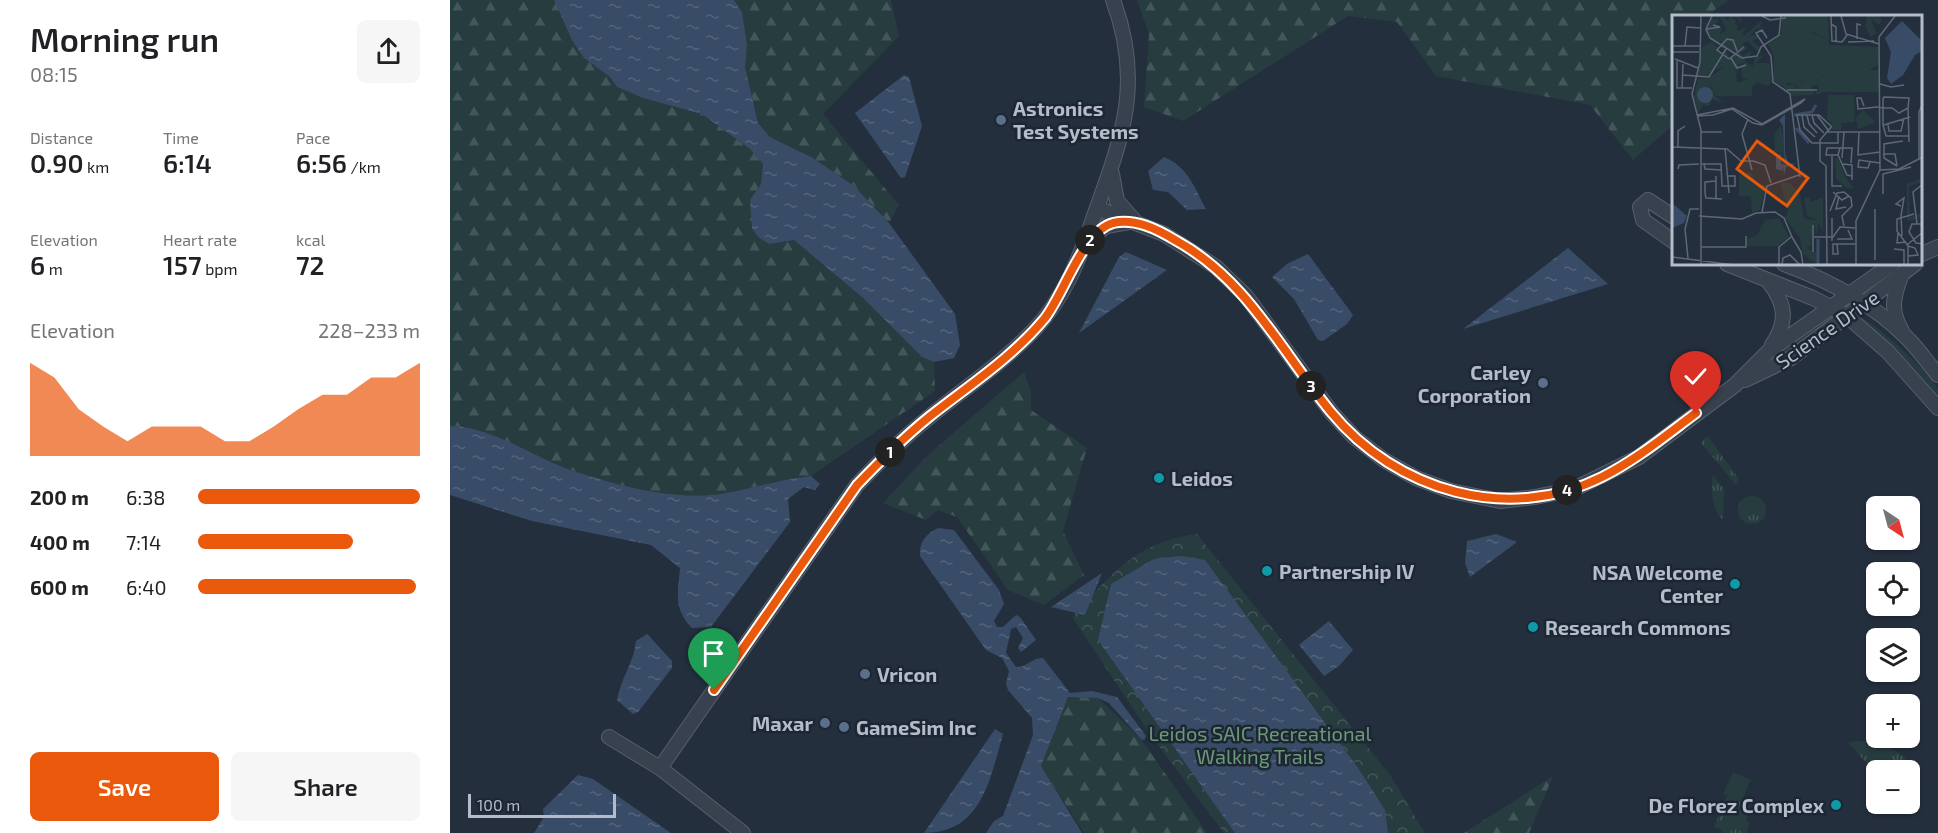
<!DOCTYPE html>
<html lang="en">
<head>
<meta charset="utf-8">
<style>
  :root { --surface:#fff; --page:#f6f6f6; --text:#202124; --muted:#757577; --accent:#ea580c }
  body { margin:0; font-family:"Exo 2",sans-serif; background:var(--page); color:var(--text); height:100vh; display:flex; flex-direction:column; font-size:22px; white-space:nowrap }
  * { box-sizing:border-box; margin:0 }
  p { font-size:20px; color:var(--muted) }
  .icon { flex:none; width:33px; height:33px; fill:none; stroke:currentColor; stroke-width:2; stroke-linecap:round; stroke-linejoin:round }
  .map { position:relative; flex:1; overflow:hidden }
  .drawer { display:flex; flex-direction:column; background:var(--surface); width:450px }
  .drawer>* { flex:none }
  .needle { width:39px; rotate:144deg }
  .tools { position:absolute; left:1416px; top:496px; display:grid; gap:12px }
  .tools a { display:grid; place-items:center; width:54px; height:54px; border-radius:9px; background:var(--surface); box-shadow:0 2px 4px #0004; font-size:30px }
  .scale { position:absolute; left:18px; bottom:15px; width:148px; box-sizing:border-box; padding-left:6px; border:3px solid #b4bcc9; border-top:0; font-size:16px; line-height:21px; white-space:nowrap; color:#b4bcc9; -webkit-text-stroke:4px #1d2633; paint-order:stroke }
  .pin { position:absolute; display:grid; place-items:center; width:51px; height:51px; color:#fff; margin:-62px -26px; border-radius:50% 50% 50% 0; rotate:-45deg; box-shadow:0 0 6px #0007 }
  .pin .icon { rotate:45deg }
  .km { position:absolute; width:30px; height:30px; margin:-15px; border-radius:50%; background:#222; color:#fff; font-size:16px; line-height:30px; text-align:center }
  .round { display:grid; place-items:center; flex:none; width:63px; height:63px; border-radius:9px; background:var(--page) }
  .summary { display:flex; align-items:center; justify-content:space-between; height:102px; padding:0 30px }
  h1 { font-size:33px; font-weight:600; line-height:45px }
  .stats { display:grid; grid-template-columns:repeat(3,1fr); gap:9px; height:102px; padding:6px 30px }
  .stats div { display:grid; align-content:center }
  .stats b { font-size:26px; font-weight:600 }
  .stats small { font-size:16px; font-weight:400 }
  .stats p { font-size:16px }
  .chart { height:168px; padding:12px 30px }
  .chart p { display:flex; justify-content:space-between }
  .chart svg { width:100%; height:108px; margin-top:6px; fill:var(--accent); opacity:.7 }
  .action { display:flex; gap:12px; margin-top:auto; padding:12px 30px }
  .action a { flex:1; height:69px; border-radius:9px; background:var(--accent); color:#fff; font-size:24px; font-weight:600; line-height:69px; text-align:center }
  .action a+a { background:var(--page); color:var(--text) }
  ul { padding:0 30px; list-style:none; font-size:20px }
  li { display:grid; grid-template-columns:96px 72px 1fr; align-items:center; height:45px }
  li i { height:15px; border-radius:8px; background:var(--accent) }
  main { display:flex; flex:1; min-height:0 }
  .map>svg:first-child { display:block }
</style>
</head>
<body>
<main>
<section class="drawer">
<div class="summary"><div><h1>Morning run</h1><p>08:15</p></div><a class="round"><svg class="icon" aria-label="share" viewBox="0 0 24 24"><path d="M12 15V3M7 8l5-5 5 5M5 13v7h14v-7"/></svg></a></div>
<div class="stats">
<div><p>Distance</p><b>0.90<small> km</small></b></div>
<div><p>Time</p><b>6:14</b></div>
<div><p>Pace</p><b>6:56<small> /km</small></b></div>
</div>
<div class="stats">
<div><p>Elevation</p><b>6<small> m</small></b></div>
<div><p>Heart rate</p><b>157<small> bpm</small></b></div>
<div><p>kcal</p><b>72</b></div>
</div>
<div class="chart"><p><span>Elevation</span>228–233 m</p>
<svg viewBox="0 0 160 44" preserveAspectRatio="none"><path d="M0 44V6L10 12L20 25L30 32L40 38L50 32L60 32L70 32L80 38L90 38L100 32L110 25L120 19L130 19L140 12L150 12L160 6V44z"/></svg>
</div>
<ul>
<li><b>200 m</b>6:38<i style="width:100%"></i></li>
<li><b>400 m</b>7:14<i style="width:70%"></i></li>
<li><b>600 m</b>6:40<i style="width:98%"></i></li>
</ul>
<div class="action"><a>Save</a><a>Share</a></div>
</section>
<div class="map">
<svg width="1488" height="833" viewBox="0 0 1488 833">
  <defs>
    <pattern id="grass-tufts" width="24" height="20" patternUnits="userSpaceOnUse" patternTransform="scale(1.5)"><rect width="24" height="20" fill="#263c3f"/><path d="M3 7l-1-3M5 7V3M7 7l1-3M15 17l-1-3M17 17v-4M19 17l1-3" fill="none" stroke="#435659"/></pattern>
    <pattern id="forest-firs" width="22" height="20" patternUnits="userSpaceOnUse" patternTransform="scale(1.5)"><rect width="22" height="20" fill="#263c3f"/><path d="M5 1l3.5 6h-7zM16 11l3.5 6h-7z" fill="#435659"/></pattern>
    <pattern id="park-crowns" width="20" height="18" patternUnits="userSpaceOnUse" patternTransform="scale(1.5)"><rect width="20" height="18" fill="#263c3f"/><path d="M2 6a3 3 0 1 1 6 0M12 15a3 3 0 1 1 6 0" fill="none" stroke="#435659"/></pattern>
    <pattern id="water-ripples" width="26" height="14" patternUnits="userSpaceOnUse" patternTransform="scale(1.5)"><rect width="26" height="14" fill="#394c67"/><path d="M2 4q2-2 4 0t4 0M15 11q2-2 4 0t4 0" fill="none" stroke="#53647b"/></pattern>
  </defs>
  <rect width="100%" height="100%" fill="#242f3e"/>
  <g fill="url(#grass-tufts)">
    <path d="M1374,316L1380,318L1379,323L1332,357L1327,354L1329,349Z"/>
    <path d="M1413,319C1428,325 1481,374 1488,389C1488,390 1488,397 1488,398L1441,345L1411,321Z"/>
    <path d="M1255,437L1259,438L1289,479L1286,485L1251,443Z"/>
    <path d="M1263,475L1274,489L1273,520C1262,511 1260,489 1263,475Z"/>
    <circle cx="1302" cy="510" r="14"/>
    <path d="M1415,741C1436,745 1463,752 1462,780L1460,781V771H1426V774L1398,742Z"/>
    <path d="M1277,796L1291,802L1289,809L1299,813L1296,821L1300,823L1296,833H1272V830L1264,827Z"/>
  </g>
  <g fill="url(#forest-firs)">
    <path d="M0,0H104L134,58L160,77L167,87L193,98L252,114L300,149L313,164L311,184L300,200L319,243L344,240L413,298L472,357L484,362L485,391L361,476C332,479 305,488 276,493C228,502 169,486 124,471C83,458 45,427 0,426Z"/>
    <path d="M284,0H441L449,36L373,114L449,205L439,223L404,186L363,158L320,137L308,123L295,67L297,45L292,12Z"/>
    <path d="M687,0H1279L1256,16H1224V124L1183,160L1140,105L986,76L947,22L898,16L733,121L694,107L699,34Z"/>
    <path d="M574,372L581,391V410L637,448L613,531L634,575L594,605L558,590L507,517L488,510L476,520L433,503L477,456Z"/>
    <path d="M618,697L648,698L691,739L757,833H634L591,766Z"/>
    <path d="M1103,776L1079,833H1014Z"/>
  </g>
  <path fill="url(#park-crowns)" d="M747,534L940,775L975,833H774L700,734L622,617C662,574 685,542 747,534Z"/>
  <path fill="#263c3f" d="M1283,772L1301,780L1291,802L1273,794Z"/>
  <g fill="url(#water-ripples)">
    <path d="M104,0H284L292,12L297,45L295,67L308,123L320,137L363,158L404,186L439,223L505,314L510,345L504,358L484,362L472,357L413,298L344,240L319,244L308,237L302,228L300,200L311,184L313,164L300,149L252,114L193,98L167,87L160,77L134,58L122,40Z"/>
    <path d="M454,75L459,77L472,126L455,177L451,178L405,113Z"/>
    <path d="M714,157C738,167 744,187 756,209L737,210L718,192L703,190L698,171Z"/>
    <path d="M1118,248L1158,284L1013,329Z"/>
    <path d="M676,252L717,270L629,333L669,257Z"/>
    <path d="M858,254L903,315L897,324L873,341L868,340L844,299L822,277L837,264Z"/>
    <path d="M0,426C45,427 83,458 124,471C169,486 228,502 276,493C305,488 332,479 361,476L370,484L365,490L354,487L338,499L340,522L261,627L242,628C223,609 228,593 230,568L201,545L82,521L0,495Z"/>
    <path d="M488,528L504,530L549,590L554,604L544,621L547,627H553L566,615L570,617L586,640L571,652L568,648L573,638L566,627L561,629L556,653L566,667C577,668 582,657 593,658L620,693L642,691L667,697L696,736L694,740L691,739L659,703L648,698L618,697L591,766L632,833H536L544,821L553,816L583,735L582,718L558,690L556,684L559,671L552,658L536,650L470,556C469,542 476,534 488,528Z"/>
    <path d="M1046,534L1067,542L1020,577L1015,563L1017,541Z"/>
    <path d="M731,556L755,560L908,768L935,810L938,833H785L648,640L661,584L704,559Z"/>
    <path d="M652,573L635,615L601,607Z"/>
    <path d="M879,621L903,650L889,666L874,676L849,645Z"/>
    <path d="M197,634L222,661V668L188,712L183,714L167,700C170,680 184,663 186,641Z"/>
    <path d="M545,729L553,734C540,779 532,833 474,833Z"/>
    <path d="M128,775L143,779L221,833H84L94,817L93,809Z"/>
  </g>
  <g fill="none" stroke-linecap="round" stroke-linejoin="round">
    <defs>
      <g id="minor">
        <path d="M662,174L667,201L684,220"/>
        <path d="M647,208L714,234L766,267L796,296L882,413L904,437L934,460L966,478L1001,491L1050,501L1085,497L1124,489L1189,457L1285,385L1319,351L1442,264"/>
        <path d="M1224,217L1198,200L1190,207L1193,220L1224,242"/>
        <path d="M636,243L656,226L679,222"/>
        <path d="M1472,254L1488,247"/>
        <path d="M1277,264L1363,298L1397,316L1438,352L1488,408"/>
        <path d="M1334,264C1377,280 1422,303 1455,336C1467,347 1477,362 1488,375"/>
        <path d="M1451,276C1443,298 1440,311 1452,331"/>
        <path d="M1319,282C1336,304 1338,322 1322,345"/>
        <path d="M1295,380L1341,358L1465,264"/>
        <path d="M159,737L210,768L293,833"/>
        <path d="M210,768L407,485C429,462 452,439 477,419C513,389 553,363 585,329C615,297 630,257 644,216C672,138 694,83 663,0"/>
      </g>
    </defs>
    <use href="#minor" stroke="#565f6c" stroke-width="16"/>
    <use href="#minor" stroke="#38414e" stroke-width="14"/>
  </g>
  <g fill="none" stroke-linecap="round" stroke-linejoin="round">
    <defs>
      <path id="route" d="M264,690L407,485C430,461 453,438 479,417C518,386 562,358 595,318C615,292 633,231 663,223C685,218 707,229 725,240C797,279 831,351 881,412C946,491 1058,524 1152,477C1186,460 1215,436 1246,413"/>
    </defs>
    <use href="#route" stroke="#fff" stroke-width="12"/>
    <use href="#route" stroke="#ea580c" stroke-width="8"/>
  </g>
  <g fill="#5c6f8a" stroke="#1d2633" stroke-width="2">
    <circle cx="551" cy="120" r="6"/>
    <circle cx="1093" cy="383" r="6"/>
    <circle cx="415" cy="674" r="6"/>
    <circle cx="375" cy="723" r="6"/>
    <circle cx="394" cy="727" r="6"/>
  </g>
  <g fill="#0f9aa8" stroke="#1d2633" stroke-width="2">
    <circle cx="709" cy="478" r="6"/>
    <circle cx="817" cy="571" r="6"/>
    <circle cx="1285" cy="584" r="6"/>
    <circle cx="1083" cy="627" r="6"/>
    <circle cx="1386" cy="805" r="6"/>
  </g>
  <g text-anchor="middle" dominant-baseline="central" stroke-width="5" stroke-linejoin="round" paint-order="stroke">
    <g font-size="20" font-weight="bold" fill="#b4bcc9" stroke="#1d2633" text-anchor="start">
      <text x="563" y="108">Astronics<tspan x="563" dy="23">Test Systems</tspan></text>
      <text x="1081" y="372" text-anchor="end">Carley<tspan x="1081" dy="23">Corporation</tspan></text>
      <text x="721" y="478">Leidos</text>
      <text x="829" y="571">Partnership IV</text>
      <text x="1273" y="572" text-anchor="end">NSA Welcome<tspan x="1273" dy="23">Center</tspan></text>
      <text x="1095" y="627">Research Commons</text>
      <text x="427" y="674">Vricon</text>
      <text x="363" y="723" text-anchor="end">Maxar</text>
      <text x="406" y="727">GameSim Inc</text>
      <text x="1374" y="805" text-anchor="end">De Florez Complex</text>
    </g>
    <g font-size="20" fill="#b4bcc9" stroke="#1d2633">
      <text transform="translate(1377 329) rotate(-35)">Science Drive</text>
    </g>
    <g font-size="20" fill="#6b9a76" stroke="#1d2633">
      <text x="810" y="733">Leidos SAIC Recreational<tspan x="810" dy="23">Walking Trails</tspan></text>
    </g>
  </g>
  <g transform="translate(1222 15)">
    <rect width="250" height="250" fill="#242f3e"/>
    <path d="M41,1H46L47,3L42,1L41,4L48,5L40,11L50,12L48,19L55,15L47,1L56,2L52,3L57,6V1H67L70,5L69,7L65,2L59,3L65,6L62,8L66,10L65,16L76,12L70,18L72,21L90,5L88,15L85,13L78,21L85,20L87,23L80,26L88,32L89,39L75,26L70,29L74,32L75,34L68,38L71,41L79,36V40L73,42V48L67,49L64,56L52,52L43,55L54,35L58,44L66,36L53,34L48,31L50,25L45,29L33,18L34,9L30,8H36ZM93,40L84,48H98L100,67L96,71L70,63L69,51L74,47L81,51L83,42ZM135,64L147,65L152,72L149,79H144L147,70L139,71L143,80L119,81L109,73L123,68V73ZM250,163V167L237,171L238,202L250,198V202L240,206L235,205V169Z" fill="#263c3f"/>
    <path d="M141,18L157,26V30L207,32V49L197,55H207V77H150L146,64L130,66L126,74L123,68H115V73L102,67V41L96,29L109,19ZM40,26L49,37L53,35L38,61L25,60L29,33ZM26,63L35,64L43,81L53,88L39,84L38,91L31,90L26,99L22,83ZM156,80H182L183,107L169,108V115H157L161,110L155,104ZM109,110L114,146L112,152L110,138L97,137L103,134L102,120ZM166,143L174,163L182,173H175L164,164L163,144ZM79,157L85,168L94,171L88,195L80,198L79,181H67V160ZM108,167L118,168L128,179L132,204L146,205L135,201L132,183H137L139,187L151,182V217L146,207L145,220L142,208L139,231L134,233L144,238L145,224L146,250L131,239L128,223L113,203L116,196ZM107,203L117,222L106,231H75V224L85,220L93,205Z" fill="#263c3f"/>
    <path d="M195,1H207L210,6L207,10L199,4L204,18L199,22L193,12ZM140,17L145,34L138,43L153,47L155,61L145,58L137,62L130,56L112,69L109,26L117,20L131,27L134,42L136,18ZM175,35L186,46V53L196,58L187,70L174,66L170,56ZM191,95L204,107L186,114L184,102Z" fill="#263c3f"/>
    <path d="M110,1H156L157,26L139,16L134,29L109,19ZM52,52L64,56L65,68L79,63L85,68L80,72V81H44L35,64Z" fill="#263c3f"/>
    <path d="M230,6L250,26V36L243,40L231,60L219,69L215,63L219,37L213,23ZM25 80a8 8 0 1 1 16 0a8 8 0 1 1-16 0ZM113,99V138L116,148L124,149L114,152L112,161L111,152L110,156L104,154V140L109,139V149L114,150L112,137L111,111L107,105ZM0,188L15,201L12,208L0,213Z" fill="#394c67"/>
    <path fill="none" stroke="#394c67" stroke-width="3" d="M122,100L140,97L144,90M124,113L137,128M146,224V250"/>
    <path fill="none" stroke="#5e6776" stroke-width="1.5" d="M29,1L28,47L20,79L29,115V250M40,1L34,14L38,23L70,43L85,41L89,32L107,20L109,1M90,1L98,5L114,3M159,1L160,26L170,27L175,20M169,1L174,19L207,29M159,9L164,12V27M35,14L48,12L41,10M95,23L90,15L84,18L99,41L101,67L118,79L128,162M54,24L61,25L65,36M55,24L45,35L57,44M185,24V9L189,10M176,27L202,26M0,31H29M13,31L15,12L28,13M0,37H27M59,43L65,53L74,50M3,44L26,53M5,44V73H20M57,44L72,32M10,60L37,62L54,34M208,69L219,72L232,70M10,73L11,49M115,75H145M192,91L189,83H185L186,94L205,92M205,92H206L211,93H220L227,98L236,93L237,83L212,82L211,84V110L214,121H237M236,93L237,127M124,100H147L159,111M125,100L128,115L140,128H166V117M130,100L132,112L143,122M135,100L137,109L145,118M140,100L142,108L152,118M145,100L156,115M25,101L41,100L60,94L81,108L90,110L129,88L133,84L90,109L61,93L25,100M76,104L70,119L80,155M216,109L217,116H229L232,103M212,110L238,102M29,117H50M154,117H208M187,117L186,140L208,137M0,132L55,134L69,146H81M6,132V116L13,111M53,133L57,178M168,133L166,140H154L155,133H180L179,148M211,139H223L225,151M166,140L175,160L180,161M160,141V171H170M170,143L172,117M247,144V97L251,88M81,146L93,150L99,168M198,147L196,153L186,152L187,145L208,148M29,149H49L50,171H63V161H55M32,149L33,154L50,155M171,149L180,150V165M225,151L212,143V129L231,126M6,154L7,150L27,149M208,155L207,22L223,1M44,161V183M161,177L170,185L177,181M33,178L34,183L50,184M33,178V167L44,166M211,179V159L239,152M167,181L164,194L174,192M229,191L224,189L232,183L229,201M158,196L165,178L172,177L179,183L180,191L170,201L172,211M90,197L95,171L127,160M27,201L70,204L84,198L103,197L112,203L120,222M229,201L230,221M160,203V226M245,209L241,177L251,169M251,209H240L237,217L244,228L251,229M141,210V237M226,218L225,228L234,227M120,222L129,237L131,250M142,222H161L168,212L183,213M165,224H180L176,215M165,229L166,239H161V229H184M236,231L225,216V204L242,199M236,231L243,233L246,240L236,241M29,232H74V221M222,234L232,235V250M0,242L62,250M16,243L13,214L18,194H27M203,245V194M107,250V232L119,222M110,250L111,243L118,240L128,250M155,250L154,151L148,146V125L160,111M184,250V206L208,155L227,154L251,142M236,250V229L251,217"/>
    <path fill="#e8590c" fill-opacity="0.15" stroke="#e8590c" stroke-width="3" d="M85,126L136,163L115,191L65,154Z"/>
    <rect width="250" height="250" fill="none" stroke="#b4bcc9" stroke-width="3"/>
  </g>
</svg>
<div class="tools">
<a><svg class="needle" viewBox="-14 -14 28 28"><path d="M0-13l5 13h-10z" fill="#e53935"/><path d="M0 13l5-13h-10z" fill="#757577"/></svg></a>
<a><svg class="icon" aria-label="locate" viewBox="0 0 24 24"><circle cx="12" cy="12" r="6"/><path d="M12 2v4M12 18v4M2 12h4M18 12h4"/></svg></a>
<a><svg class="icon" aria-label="layers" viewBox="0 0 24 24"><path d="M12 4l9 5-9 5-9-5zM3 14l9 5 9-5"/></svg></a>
<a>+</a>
<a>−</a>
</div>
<div class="scale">100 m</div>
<div class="pin" style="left:264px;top:690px;background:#1e9e55"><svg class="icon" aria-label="arrive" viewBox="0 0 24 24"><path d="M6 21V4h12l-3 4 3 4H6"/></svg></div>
<div class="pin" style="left:1246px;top:413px;background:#d93025"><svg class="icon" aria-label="check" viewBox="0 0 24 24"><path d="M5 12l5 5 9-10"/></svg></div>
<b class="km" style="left:440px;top:452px">1</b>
<b class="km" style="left:640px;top:240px">2</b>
<b class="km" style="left:861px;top:386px">3</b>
<b class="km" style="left:1117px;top:490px">4</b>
</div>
</main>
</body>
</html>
